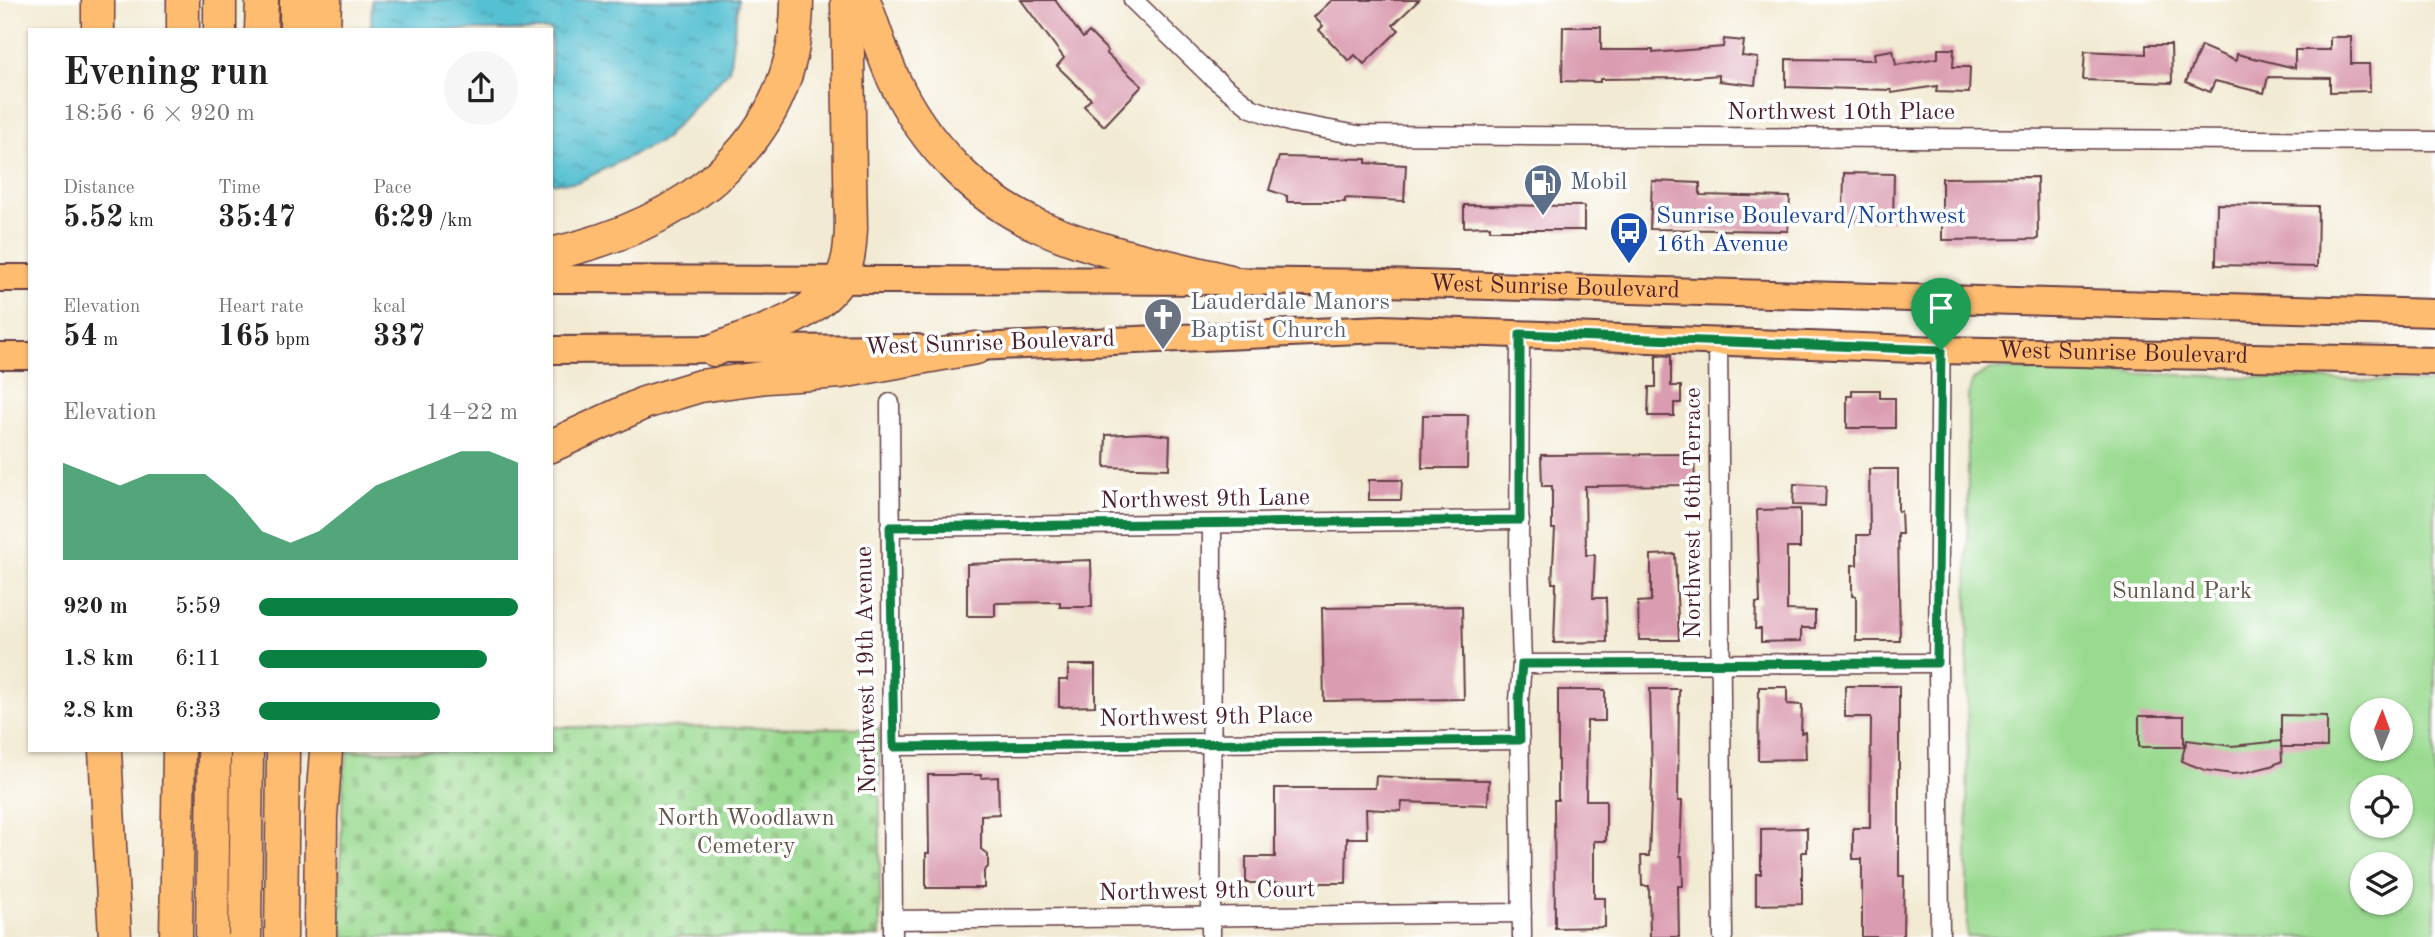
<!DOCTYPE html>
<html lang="en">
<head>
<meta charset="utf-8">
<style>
  :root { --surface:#fff; --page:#f6f6f6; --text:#222; --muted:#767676; --accent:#0b8043 }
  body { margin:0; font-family:"Old Standard TT",serif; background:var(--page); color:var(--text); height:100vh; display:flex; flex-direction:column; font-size:26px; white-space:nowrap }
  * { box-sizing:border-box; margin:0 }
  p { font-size:23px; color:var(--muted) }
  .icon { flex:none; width:38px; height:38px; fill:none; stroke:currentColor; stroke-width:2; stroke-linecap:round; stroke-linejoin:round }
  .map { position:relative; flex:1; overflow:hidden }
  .sheet { position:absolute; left:28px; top:28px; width:525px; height:724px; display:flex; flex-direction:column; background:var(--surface); border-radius:0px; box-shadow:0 2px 5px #0004 }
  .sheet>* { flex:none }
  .needle { width:46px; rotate:1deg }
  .controls { position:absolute; left:2350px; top:698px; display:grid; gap:14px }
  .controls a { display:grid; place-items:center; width:63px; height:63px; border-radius:50%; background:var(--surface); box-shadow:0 2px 5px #0004; font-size:35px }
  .pin { position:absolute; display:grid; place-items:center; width:60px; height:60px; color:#fff; margin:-72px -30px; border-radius:50% 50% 50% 0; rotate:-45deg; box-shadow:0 0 7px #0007 }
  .pin .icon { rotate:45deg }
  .round { display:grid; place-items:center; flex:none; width:74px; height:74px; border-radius:37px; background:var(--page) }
  .head { display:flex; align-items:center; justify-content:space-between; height:119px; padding:0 35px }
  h1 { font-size:38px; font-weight:600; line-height:52px }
  .stats { display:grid; grid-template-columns:repeat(3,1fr); gap:10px; height:119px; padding:7px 35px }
  .stats div { display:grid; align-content:center }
  .stats b { font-size:30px; font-weight:600 }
  .stats small { font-size:19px; font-weight:400 }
  .stats p { font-size:19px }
  .chart { height:196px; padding:14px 35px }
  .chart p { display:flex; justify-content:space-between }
  .chart svg { width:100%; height:126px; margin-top:7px; fill:var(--accent); opacity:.7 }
  ul { padding:0 35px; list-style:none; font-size:23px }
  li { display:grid; grid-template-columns:112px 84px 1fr; align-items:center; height:52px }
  li i { height:18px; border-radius:9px; background:var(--accent) }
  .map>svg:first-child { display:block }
</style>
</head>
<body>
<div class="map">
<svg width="2435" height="937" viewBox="0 0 2435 937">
  <defs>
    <pattern id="cemetery-stones" width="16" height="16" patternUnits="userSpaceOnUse" patternTransform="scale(1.75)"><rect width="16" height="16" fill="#9ada90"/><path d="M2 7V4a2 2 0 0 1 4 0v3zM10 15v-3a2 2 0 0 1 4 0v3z" fill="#86bb7c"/></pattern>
    <pattern id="water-ripples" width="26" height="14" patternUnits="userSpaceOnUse" patternTransform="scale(1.75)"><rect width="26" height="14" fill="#55c0d1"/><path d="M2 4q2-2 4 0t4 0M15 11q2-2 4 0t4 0" fill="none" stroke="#489baa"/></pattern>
  </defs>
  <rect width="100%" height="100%" fill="#fff"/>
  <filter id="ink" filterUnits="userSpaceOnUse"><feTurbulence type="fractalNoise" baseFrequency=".0143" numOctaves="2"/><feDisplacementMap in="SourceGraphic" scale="14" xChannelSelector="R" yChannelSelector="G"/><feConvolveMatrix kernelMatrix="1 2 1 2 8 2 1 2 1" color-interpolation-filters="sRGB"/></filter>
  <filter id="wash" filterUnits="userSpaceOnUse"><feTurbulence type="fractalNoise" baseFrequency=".00686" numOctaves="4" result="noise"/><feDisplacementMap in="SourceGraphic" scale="28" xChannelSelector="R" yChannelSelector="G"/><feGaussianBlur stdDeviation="1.57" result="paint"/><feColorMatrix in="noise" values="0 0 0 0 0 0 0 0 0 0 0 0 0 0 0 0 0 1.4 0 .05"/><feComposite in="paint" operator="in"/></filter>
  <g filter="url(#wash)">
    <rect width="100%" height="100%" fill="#f2ead3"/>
    <path fill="url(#cemetery-stones)" stroke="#727c5e" stroke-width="2" d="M551,727L880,728V937H338L343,784L348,751H551Z"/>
    <path fill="#9ada90" stroke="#727c5e" stroke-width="2" fill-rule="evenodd" d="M1991,369L2435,383V937H1967L1968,396L1973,380ZM2362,710H2401V749H2362ZM2362,788H2401V826H2362ZM2362,864H2401V903H2362Z"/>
    <path fill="url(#water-ripples)" stroke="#50707e" stroke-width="2" d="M372,0H738V2L729,70L663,140L578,182L551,183V30H371Z"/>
    <g id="blocks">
      <g fill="#da9cb0">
        <path d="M1021,0H1055L1083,38L1089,32L1108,51L1106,53L1142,86L1104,126L1084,106L1091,99L1057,66L1064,58Z"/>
        <path d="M1332,0H1419L1393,25L1399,30L1364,64L1355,55L1349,61L1319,30L1323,26L1314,17Z"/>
        <path d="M1563,27H1601V50H1653V53L1723,47L1724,39L1744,41L1742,56L1758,58L1755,85L1719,81V75L1684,78L1600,79V82L1562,81Z"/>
        <path d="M2330,37H2351V64H2369L2370,91L2330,92V78L2268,77L2264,93L2215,81L2210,92L2186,82L2201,46L2236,61L2237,54L2295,68V50H2330Z"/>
        <path d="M2146,45H2171L2172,83L2083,80L2085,51L2146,54Z"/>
        <path d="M1938,49H1954L1953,67H1970L1969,93L1936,92L1937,86L1892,93L1891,90L1786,87V59L1875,60L1874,53L1893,50L1896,65L1938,58Z"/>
        <path d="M1279,157L1366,159V163L1406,165L1404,201L1345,198V202H1287V196L1269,190Z"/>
        <path d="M1844,173L1894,174L1893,221L1843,220Z"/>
        <path d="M2037,177L2038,239L1942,240V178Z"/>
        <path d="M1652,181L1700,183V195L1790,197L1788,231L1650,229Z"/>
        <path d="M2217,204L2318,206L2317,267L2216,265Z"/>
        <path d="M1464,205L1584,206V230H1490V226L1464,227Z"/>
        <path d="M1656,355L1671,356V386H1681V403H1674V416H1648L1649,387H1656Z"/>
        <path d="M1852,390H1880V398H1895V428H1847V396H1852Z"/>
        <path d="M1423,415H1468L1467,468H1422Z"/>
        <path d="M1146,433L1170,436L1169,469L1105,467L1106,435Z"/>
        <path d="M1694,454L1695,485L1585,486L1586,555H1595L1593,598H1606L1607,642L1554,643L1556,583H1552L1555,529H1552V486H1542L1541,455Z"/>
        <path d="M1869,469H1898V511H1901L1902,534H1898L1900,641H1856V596H1852V565H1857V535H1870Z"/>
        <path d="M1369,480H1402L1401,500H1369Z"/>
        <path d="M1794,484L1826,486L1825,506L1793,505Z"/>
        <path d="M1800,509V548H1787V610L1815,611V628H1801V641L1761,642V629H1755L1756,603H1760L1757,510Z"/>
        <path d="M1675,554L1679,640H1639L1638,602L1651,601V555Z"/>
        <path d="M1091,560L1092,607H1060V602L995,603V616H967V564Z"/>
        <path d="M1462,606L1464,699L1324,701L1322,608Z"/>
        <path d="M1068,665H1095V706L1059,707V680H1068Z"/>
        <path d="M1845,686H1899V876H1904L1903,937H1862V859H1853V828H1870L1871,717H1845Z"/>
        <path d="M1759,687H1787V704L1802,705L1801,733L1805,732L1806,759L1758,760Z"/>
        <path d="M1650,689H1679L1678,801H1682L1680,856H1682L1683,886H1678L1679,937H1650L1649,886H1642L1641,856H1649L1652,774Z"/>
        <path d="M1558,690H1605V721H1587L1586,800H1606V841H1594V898H1605V927L1555,928L1554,800H1558Z"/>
        <path d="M2281,715L2327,716V747H2281Z"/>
        <rect x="2139" y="716" width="45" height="31"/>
        <path d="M2187,740L2232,746L2281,741L2282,761L2271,766L2243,773L2232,774L2205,770L2181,761Z"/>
        <path d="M928,775H981V778L998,777L999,814L981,815V849L988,855V867L984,871V888H926V853H929Z"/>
        <path d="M1376,776L1429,779L1489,780L1488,805L1402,802L1401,811L1366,809L1367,838H1347L1346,883H1246V857H1275V788H1375Z"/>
        <path d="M1807,828V852H1802V904L1756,905V874H1761V829Z"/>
      </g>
    </g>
  </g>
  <g filter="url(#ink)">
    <use href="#blocks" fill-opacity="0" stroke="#633d44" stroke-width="2"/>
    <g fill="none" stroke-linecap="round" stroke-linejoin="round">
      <defs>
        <g id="minor">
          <path d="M1133,0L1211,76L1251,108L1292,123L1358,135L2435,141"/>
          <path d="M1520,334L1519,566L1522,664L1519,700L1522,937"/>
          <path d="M1718,340L1723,937"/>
          <path d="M890,403L893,937"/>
          <path d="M890,527L1520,520"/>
          <path d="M1522,664L1938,663"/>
          <path d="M893,746L1520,740"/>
          <path d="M893,920L1522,913"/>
          <path d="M1211,937L1212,525"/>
          <path d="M1940,937L1938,663L1941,298"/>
        </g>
        <g id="primary">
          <path d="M0,278H30"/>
          <path id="s1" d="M551,279L1230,281L1384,283L2435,313"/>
          <path id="s2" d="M955,348L1382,329L1941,350L2435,361"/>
          <path d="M551,350L917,348"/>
          <path d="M0,356H30"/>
        </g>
        <g id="motorway">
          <path d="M864,0C874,27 882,54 894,80C923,142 977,200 1041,227C1100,253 1167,265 1230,281"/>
          <path d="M98,30V0"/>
          <path d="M183,30V0"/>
          <path d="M220,30V0"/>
          <path d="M261,30L262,0"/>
          <path d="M296,30V0"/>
          <path d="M324,30L325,0"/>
          <path d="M551,254C682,225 797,146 797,0"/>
          <path d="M714,350C756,333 810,320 838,282C849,267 850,247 851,229L847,0"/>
          <path d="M551,446L644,403L700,386L767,377L841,372L976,348"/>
          <path d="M105,751L115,937"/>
          <path d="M176,937L179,751"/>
          <path d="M212,937L214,751"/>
          <path d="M245,937L247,751"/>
          <path d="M281,937L283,751"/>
          <path d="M320,937L321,817L326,751"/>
        </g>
      </defs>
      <use href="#minor" stroke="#633d44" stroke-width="21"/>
      <use href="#primary" stroke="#633d44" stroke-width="30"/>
      <use href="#motorway" stroke="#633d44" stroke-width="35"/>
      <use href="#minor" stroke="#fff" stroke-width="18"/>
      <use href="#primary" stroke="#febc71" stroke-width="26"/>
      <use href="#motorway" stroke="#febc71" stroke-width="32"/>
    </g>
  </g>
  <g fill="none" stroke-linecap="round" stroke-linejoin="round" filter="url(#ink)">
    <defs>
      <path id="route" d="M1520,334L1941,350L1937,663L1522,664L1519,700L1520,740L894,747L890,527L1520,520Z"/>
    </defs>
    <use href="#route" stroke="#fff" stroke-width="14"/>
    <use href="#route" stroke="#0b8043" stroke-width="9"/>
  </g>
  <defs>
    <symbol id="fuel-pin" viewBox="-11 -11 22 30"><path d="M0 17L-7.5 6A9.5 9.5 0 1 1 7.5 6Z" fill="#5c6f8a" stroke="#fff"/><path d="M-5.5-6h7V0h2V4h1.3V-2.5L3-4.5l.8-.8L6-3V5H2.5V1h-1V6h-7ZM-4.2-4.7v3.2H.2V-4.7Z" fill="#fff"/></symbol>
    <symbol id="bus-pin" viewBox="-11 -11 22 30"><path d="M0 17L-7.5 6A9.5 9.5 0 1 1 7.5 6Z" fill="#1a4fb4" stroke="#fff"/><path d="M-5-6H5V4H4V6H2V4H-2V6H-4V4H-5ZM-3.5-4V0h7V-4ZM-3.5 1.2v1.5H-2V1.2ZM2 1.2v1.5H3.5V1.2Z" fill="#fff"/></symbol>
    <symbol id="church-pin" viewBox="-11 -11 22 30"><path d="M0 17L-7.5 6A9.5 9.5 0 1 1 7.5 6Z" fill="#6b7280" stroke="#fff"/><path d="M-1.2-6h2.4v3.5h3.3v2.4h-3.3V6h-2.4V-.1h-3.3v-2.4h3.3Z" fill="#fff"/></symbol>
  </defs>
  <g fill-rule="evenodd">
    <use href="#fuel-pin" x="1521" y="161" width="44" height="60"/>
    <use href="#bus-pin" x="1607" y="209" width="44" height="60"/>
    <use href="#church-pin" x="1141" y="295" width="44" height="60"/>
  </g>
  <g text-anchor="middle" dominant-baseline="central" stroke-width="7" stroke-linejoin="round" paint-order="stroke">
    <g font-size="24" fill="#4a1f2b" stroke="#fff">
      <text x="1841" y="113">Northwest 10th Place</text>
      <text stroke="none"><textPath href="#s1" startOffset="1004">West Sunrise Boulevard</textPath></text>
      <text transform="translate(990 344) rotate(-2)">West Sunrise Boulevard</text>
      <text stroke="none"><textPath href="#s2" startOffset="1169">West Sunrise Boulevard</textPath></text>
      <text transform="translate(1205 500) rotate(-1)">Northwest 9th Lane</text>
      <text transform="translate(1694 513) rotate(-90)">Northwest 16th Terrace</text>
      <text transform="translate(867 670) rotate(-91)">Northwest 19th Avenue</text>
      <text transform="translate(1206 718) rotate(-1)">Northwest 9th Place</text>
      <text transform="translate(1207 892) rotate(-1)">Northwest 9th Court</text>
    </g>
    <g font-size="24" fill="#4e5e75" stroke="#fff" text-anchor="start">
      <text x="1570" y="183">Mobil</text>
    </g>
    <g font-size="24" fill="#164399" stroke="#fff" text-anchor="start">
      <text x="1656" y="217">Sunrise Boulevard/Northwest<tspan x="1656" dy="28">16th Avenue</tspan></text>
    </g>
    <g font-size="24" fill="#5b616d" stroke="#fff" text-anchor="start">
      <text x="1190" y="303">Lauderdale Manors<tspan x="1190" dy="28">Baptist Church</tspan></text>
    </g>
    <g font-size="24" fill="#625749" stroke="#fff">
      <text x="2182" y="592">Sunland Park</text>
      <text x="746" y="819">North Woodlawn<tspan x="746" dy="28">Cemetery</tspan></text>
    </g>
  </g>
</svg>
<div class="controls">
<a><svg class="needle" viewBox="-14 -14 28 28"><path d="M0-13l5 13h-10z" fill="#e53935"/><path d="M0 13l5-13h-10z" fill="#767676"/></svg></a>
<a><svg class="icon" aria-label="locate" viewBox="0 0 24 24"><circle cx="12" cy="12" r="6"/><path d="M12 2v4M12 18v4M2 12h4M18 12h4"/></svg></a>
<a><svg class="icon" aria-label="layers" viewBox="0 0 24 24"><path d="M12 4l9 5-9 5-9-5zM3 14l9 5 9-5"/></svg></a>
</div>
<div class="pin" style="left:1941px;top:350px;background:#1e9e55"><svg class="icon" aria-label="arrive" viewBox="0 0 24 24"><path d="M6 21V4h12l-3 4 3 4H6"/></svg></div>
<section class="sheet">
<div class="head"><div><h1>Evening run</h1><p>18:56 · 6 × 920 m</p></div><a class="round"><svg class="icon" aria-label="share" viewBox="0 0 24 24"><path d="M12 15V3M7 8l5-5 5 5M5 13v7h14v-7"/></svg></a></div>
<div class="stats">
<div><p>Distance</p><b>5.52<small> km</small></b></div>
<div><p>Time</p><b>35:47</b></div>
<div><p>Pace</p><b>6:29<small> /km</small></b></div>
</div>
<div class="stats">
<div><p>Elevation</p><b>54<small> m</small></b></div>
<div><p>Heart rate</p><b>165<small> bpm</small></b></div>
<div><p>kcal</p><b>337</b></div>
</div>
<div class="chart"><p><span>Elevation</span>14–22 m</p>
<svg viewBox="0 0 160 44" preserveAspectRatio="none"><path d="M0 44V10L10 14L20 18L30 14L40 14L50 14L60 22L70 34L80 38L90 34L100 26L110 18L120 14L130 10L140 6L150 6L160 10V44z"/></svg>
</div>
<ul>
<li><b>920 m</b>5:59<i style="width:100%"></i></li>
<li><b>1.8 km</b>6:11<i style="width:88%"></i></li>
<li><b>2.8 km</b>6:33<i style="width:70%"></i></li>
</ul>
</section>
</div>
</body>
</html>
